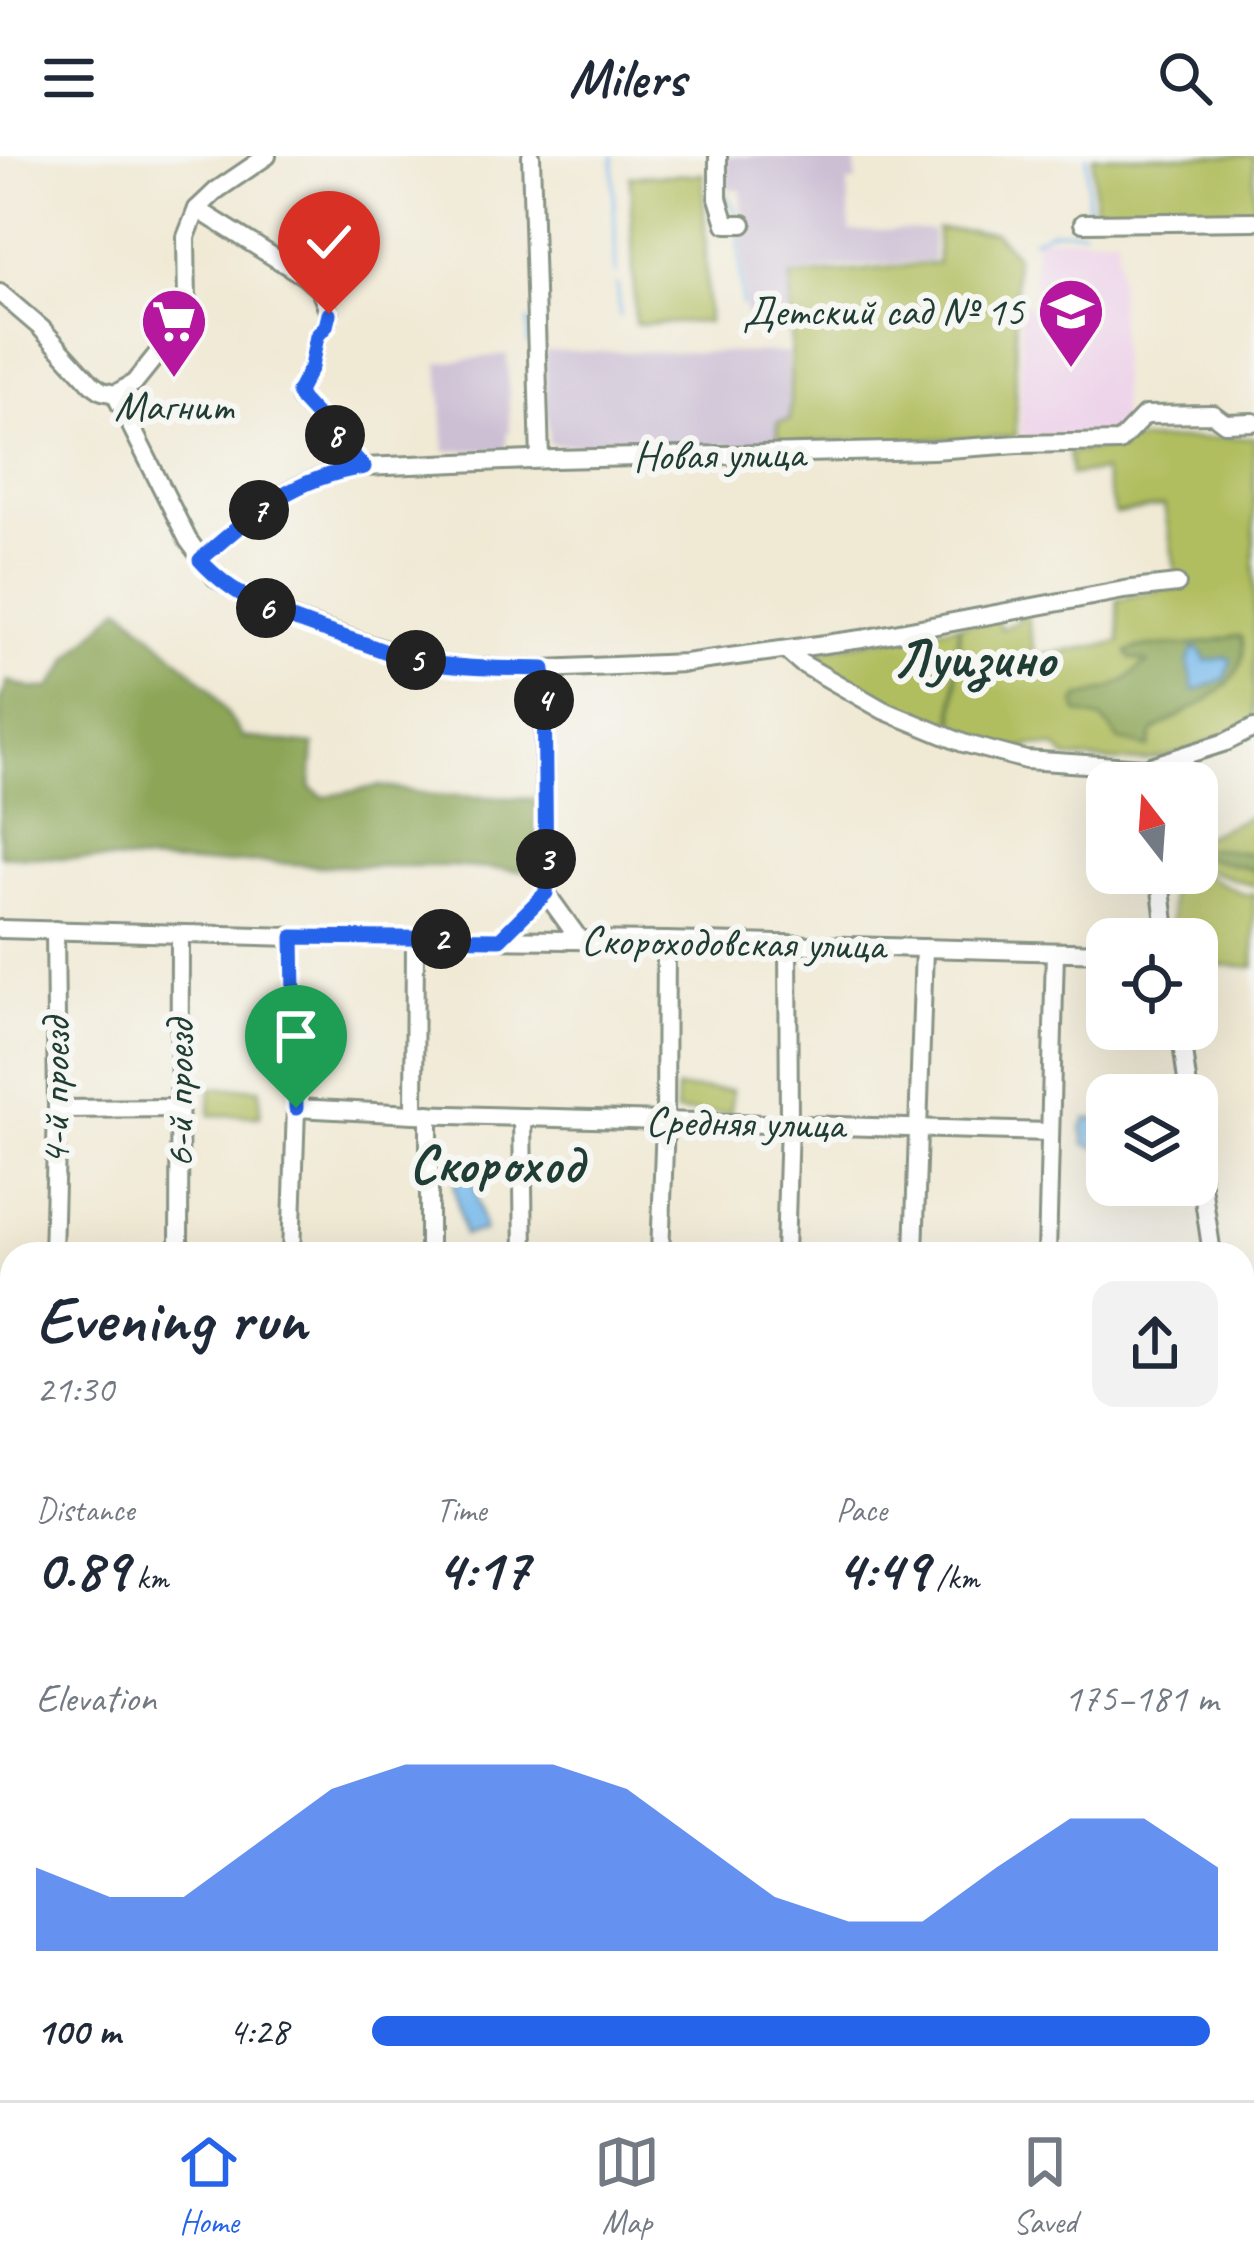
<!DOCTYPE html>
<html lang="en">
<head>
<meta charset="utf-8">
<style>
  :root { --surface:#fff; --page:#f2f2f3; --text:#1f2937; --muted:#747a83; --line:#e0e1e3; --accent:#2563eb }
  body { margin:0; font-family:Caveat,sans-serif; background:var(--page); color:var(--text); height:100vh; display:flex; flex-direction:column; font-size:45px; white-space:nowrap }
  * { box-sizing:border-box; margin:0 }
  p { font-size:39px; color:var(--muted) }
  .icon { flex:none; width:66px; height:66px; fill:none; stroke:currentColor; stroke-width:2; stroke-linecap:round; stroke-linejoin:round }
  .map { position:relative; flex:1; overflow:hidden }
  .sheet { position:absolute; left:0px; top:1086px; width:1254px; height:858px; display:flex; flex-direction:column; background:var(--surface); border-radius:36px 36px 0 0; box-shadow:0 12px 48px #0002 }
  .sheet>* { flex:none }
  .needle { width:78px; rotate:343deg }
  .controls { position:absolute; left:1086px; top:606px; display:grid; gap:24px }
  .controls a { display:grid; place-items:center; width:132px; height:132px; border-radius:24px; background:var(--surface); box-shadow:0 12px 48px #0002; font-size:60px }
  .pin { position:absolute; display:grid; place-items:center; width:102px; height:102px; color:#fff; margin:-123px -51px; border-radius:50% 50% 50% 0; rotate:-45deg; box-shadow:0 0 12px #0007 }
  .pin .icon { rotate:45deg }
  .km { position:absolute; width:60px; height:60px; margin:-30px; border-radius:50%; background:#222; color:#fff; font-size:33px; line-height:60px; text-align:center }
  .round { display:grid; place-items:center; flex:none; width:126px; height:126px; border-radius:24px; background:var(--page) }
  .summary { display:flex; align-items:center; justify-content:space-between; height:204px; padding:0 36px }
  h1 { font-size:66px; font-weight:700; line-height:90px }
  .metrics { display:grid; grid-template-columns:repeat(3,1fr); gap:18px; height:204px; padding:12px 36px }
  .metrics div { display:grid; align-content:center }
  .metrics b { font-size:60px; font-weight:700 }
  .metrics small { font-size:33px; font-weight:400 }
  .metrics p { font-size:33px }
  .chart { height:336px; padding:24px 36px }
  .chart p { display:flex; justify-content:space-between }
  .chart svg { width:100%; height:216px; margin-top:12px; fill:var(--accent); opacity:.7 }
  ul { padding:0 36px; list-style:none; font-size:39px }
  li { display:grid; grid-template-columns:192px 144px 1fr; align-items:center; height:90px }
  li i { height:30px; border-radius:15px; background:var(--accent) }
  header { display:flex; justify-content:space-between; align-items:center; height:156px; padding:0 36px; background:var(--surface); font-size:54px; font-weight:700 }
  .menu { display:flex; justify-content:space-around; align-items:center; height:168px; border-top:3px solid var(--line); background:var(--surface); font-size:33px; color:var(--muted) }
  .menu a { display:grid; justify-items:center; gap:6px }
  .menu .on { color:var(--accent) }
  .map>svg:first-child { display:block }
</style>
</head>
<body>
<header><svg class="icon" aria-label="menu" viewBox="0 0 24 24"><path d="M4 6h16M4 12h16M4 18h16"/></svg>Milers<svg class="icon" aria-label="search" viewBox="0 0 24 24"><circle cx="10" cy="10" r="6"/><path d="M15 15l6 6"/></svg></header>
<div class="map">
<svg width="1254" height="1944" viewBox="0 0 1254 1944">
  <rect width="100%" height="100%" fill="#f6f6f2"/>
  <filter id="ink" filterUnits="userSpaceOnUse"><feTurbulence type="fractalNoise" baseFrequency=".00833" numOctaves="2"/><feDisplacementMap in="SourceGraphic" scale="24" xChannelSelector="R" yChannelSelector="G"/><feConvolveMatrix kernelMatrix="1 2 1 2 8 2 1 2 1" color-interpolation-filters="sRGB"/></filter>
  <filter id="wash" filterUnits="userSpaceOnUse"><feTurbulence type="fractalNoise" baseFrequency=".004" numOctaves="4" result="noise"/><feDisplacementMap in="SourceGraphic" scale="48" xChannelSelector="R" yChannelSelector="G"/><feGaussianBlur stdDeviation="2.7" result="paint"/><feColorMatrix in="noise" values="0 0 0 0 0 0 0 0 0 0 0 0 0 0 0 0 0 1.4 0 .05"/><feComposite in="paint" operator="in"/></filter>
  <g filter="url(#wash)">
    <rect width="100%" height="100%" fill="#f0e9d4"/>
    <path fill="#edd1e9" d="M1039,81H1117L1122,278L1114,283L1021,280V150L1034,149L1035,87Z"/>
    <g fill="#ccbfd4">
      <path d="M727,0H855L856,25L848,27L850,75L932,74L933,105L850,110L789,119V158L745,159L741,33H728Z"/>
      <path d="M545,195L787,197L789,265L777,266V288L646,291L549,288Z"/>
      <path d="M507,198L510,275L507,276V294L445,295L439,207Z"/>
    </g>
    <g fill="#b1be5f" stroke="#687e4a" stroke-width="3">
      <path d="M1093,0H1254V55H1099L1095,53Z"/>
      <path d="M703,18L708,166L635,168L630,20Z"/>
      <path d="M937,73L994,76L1015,98L1016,281L778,287V266L790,264L791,121L938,107Z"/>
      <path d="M1254,281V563C1227,579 1185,598 1154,603C1127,609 1094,603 1066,602L1057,592L1033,589L1014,596L954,576L960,469L996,463L1001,473L1018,465V458L1027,460L1035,500L1120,486L1117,444L1178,429L1164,350L1115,358L1103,315L1071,319L1069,297L1118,290L1127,285Z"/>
      <path d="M958,469L952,575L908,558L803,501V497Z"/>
      <path d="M1254,659V730L1197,711V683Z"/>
      <path d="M1197,716L1246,739L1254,737V811L1197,808V783H1182L1185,774L1172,770L1168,725L1176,717Z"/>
      <path d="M211,932H260V960L210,959Z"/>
      <path d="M677,933L732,934L731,957L676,956Z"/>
      <path d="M12,1381V1897H0V1383Z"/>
    </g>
    <g fill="#8ca556" stroke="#567145" stroke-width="3">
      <path d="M121,450L209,531L243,581L314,589L311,632L323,641L380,630L433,639L536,643L537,716L449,710H318L264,706L190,708L0,699V545L8,525L34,533L50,532L65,512L69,502Z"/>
      <path d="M1238,480L1242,481C1254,533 1185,552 1153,576L1149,592L1120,585L1102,563L1078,557L1075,547L1079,541C1103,536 1125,529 1141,510L1147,509V506L1130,502L1127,496C1147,487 1167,490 1187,489C1204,487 1221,483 1238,480Z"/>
      <path d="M1212,692L1254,698V716L1243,711L1197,700V694Z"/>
      <path d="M12,1201V1308L0,1302V1203Z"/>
    </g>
    <g fill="#77b9ec" stroke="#4b7b90" stroke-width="3">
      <path d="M1194,492L1201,495L1207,505L1228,501L1231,505L1225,523L1194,535L1188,506Z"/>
      <path d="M1107,962V989L1098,992L1085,988L1082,972L1086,963Z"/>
      <path d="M472,1021L484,1075L464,1079L454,1029L459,1022Z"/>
    </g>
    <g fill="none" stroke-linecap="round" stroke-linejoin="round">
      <g stroke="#77b9ec" stroke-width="3">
        <path d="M613,0L616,118"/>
        <path d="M1087,0L1088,53L1091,59"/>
        <path d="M725,37L738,59"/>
        <path d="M739,73L742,149"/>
        <path d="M1033,84L1050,75L1083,74"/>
        <path d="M617,128L620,160"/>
        <path d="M528,165V187"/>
        <path d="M530,285L531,263"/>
      </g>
    </g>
  </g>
  <g filter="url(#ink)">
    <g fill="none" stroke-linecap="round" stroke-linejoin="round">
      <defs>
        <g id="minor">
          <path d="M531,0L540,303"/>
          <path d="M718,0V42L726,68H743"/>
          <path d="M197,53L304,120L320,134L329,157L326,169L317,180L311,211L298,236L300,243L364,311"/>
          <path d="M1083,67L1254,65"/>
          <path d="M0,137L41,172L92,228L102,235L115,238L188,384L215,421L253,446L299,465L421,506L468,511L543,513L685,507L862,483L1124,434L1177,428"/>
          <path d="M115,238L134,227L179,171L187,151L186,81L197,53L217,34L267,0"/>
          <path d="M200,404C254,357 290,322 364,311L554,303L933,294L1018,288L1119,286L1145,259L1213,258L1225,267L1253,266"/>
          <path d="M787,495L801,507L883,554L963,587L1026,604L1145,612L1226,586L1254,572"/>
          <path d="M543,513L546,737L579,783"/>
          <path d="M1159,717L1167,783"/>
          <path d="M0,773L293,781L666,785L1107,797"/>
          <path d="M501,783L546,737"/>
          <path d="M1180,873L1189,939"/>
          <path d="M296,952L414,958L1050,976"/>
          <path d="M57,953L178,952"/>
          <path d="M414,958L415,783"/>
          <path d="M522,961L524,1098"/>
          <path d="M1197,996L1212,1098"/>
          <path d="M53,1098L57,953L55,774"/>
          <path d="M179,1098L180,778"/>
          <path d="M291,1098L296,952L293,781"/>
          <path d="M429,1098V958"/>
          <path d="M660,1098L665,966L666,785"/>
          <path d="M785,1098L789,967L788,788"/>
          <path d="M914,1098L924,792"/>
          <path d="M1047,1098L1055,796"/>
          <path d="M1242,1278L1254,1277"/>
          <path d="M1242,1324L1254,1406"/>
          <path d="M0,1381L12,1384"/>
          <path d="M1242,1467L1254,1466"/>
          <path d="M1242,1862H1254"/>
        </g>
      </defs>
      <use href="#minor" stroke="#889384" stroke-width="22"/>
      <use href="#minor" stroke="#fff" stroke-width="16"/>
    </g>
  </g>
  <g fill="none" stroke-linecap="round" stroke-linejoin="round" filter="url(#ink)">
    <defs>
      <path id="route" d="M296,952L293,781L500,783L546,737L544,513C504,512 463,513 424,506C403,503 382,494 362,487C304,468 242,451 200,404C253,358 292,322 364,311L301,243L298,236L311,211L317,180L326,170L329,158"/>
    </defs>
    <use href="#route" stroke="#fff" stroke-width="24"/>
    <use href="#route" stroke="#2563eb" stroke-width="15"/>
  </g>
  <defs>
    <symbol id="school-pin" viewBox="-11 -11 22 30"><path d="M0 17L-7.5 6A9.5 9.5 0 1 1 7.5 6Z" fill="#b5179e" stroke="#f6f6f2"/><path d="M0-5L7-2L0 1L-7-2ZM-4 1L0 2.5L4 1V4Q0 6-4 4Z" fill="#fff"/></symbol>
    <symbol id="supermarket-pin" viewBox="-11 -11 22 30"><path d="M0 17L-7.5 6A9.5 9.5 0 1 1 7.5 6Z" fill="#b5179e" stroke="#f6f6f2"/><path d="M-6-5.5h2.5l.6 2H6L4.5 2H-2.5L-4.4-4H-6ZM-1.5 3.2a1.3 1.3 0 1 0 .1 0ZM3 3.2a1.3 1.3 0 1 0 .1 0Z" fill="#fff"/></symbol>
  </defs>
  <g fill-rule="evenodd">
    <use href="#school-pin" x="1033" y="117" width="76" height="104"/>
    <use href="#supermarket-pin" x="136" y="127" width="76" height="104"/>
  </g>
  <g text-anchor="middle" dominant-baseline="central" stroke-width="12" stroke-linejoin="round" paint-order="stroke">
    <g font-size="42" fill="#1f3d34" stroke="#f6f6f2" text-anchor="end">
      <text x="1024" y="155">Детский сад № 15</text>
      <text x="174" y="250" text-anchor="middle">Магнит</text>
    </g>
    <g font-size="42" fill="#1f3d34" stroke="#f6f6f2">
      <text transform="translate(719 299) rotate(-1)">Новая улица</text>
      <text transform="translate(733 787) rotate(1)">Скороходовская улица</text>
      <text transform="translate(55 936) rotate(-90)">4-й проезд</text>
      <text transform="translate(179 938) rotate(-90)">6-й проезд</text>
      <text transform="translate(745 967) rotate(1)">Средняя улица</text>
    </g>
    <g font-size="54" font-weight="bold" fill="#1f3d34" stroke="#f6f6f2">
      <text x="974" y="502">Луизино</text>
      <text x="496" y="1008">Скороход</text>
    </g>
  </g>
</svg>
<div class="controls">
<a><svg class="needle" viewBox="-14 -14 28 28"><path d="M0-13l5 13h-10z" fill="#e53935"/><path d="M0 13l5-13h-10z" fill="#747a83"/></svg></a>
<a><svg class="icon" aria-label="locate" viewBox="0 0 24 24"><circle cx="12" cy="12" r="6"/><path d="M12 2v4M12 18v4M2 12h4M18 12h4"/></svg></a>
<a><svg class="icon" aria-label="layers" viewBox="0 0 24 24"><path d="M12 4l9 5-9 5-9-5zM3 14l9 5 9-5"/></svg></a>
</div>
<div class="pin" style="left:296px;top:952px;background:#1e9e55"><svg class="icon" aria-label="arrive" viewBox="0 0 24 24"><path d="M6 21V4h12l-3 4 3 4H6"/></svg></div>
<div class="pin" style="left:329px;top:158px;background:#d93025"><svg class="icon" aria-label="check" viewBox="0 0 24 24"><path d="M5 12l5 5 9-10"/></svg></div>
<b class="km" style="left:441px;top:783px">2</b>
<b class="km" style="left:546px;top:703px">3</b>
<b class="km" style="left:544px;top:544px">4</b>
<b class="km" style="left:416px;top:504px">5</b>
<b class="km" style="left:266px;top:452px">6</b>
<b class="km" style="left:259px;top:354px">7</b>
<b class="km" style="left:335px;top:279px">8</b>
<section class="sheet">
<div class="summary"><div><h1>Evening run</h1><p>21:30</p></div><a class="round"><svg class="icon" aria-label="share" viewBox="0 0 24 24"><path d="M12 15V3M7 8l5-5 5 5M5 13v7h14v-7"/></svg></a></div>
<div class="metrics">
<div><p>Distance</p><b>0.89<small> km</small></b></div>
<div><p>Time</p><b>4:17</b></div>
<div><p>Pace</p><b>4:49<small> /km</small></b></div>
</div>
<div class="chart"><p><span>Elevation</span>175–181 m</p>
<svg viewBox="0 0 160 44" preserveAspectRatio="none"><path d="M0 44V27L10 33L20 33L30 22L40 11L50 6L60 6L70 6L80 11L90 22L100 33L110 38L120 38L130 27L140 17L150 17L160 27V44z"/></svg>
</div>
<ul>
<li><b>100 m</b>4:28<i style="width:99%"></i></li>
</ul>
</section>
</div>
<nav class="menu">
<a class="on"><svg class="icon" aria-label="home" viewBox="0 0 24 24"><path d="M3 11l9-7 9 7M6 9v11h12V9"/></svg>Home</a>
<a><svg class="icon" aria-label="map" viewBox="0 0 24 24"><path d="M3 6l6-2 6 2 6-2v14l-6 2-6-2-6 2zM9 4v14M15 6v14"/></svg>Map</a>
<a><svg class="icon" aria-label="saved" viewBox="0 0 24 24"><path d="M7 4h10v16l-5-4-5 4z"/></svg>Saved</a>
</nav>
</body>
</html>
